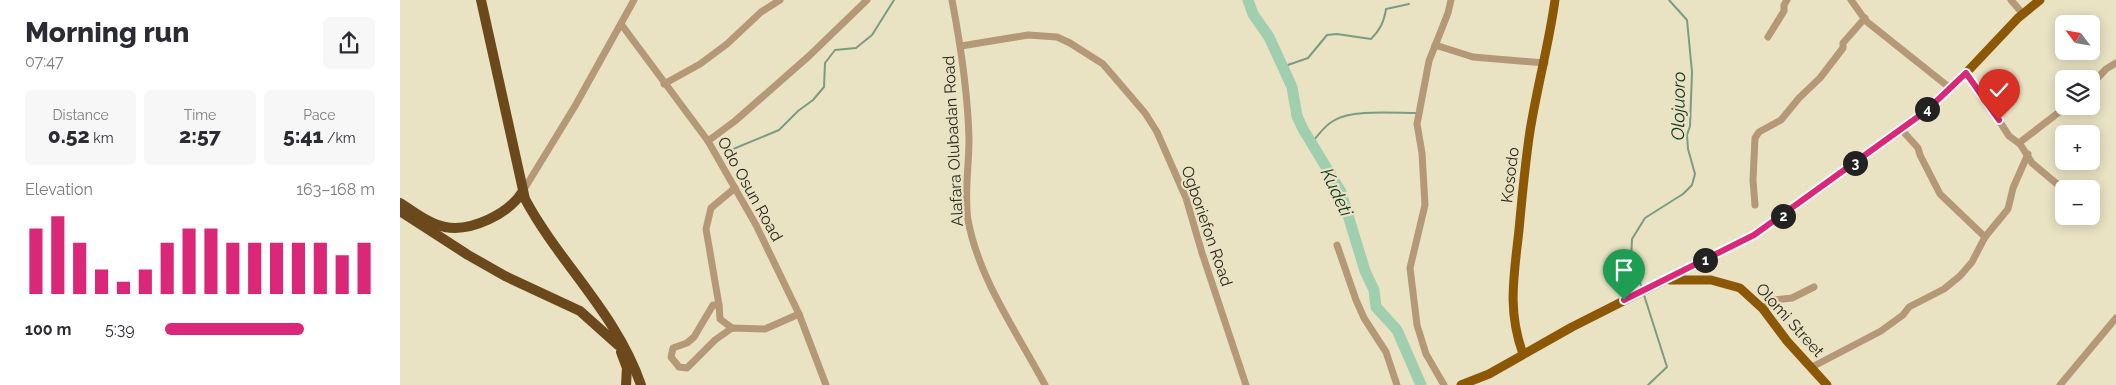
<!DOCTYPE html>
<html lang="en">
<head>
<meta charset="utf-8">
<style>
  :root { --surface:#fff; --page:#f7f7f7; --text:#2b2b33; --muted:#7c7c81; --accent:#db2777 }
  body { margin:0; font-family:Raleway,sans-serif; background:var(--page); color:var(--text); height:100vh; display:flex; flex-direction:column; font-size:19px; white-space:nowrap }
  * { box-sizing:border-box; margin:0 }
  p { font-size:16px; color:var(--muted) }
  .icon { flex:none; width:28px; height:28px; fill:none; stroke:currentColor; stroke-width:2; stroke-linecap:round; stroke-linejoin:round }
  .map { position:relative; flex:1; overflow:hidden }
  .panel { display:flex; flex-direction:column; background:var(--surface); width:400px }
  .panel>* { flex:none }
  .needle { width:32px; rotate:301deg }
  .buttons { position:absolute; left:1655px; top:15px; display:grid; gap:10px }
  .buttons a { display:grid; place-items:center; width:45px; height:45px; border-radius:8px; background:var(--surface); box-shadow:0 2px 12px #0003; font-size:25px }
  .pin { position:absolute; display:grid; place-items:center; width:42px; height:42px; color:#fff; margin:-51px -21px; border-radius:50% 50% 50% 0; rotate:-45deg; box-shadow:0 0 5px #0007 }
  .pin .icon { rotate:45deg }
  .km { position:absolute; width:25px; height:25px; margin:-12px; border-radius:50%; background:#222; color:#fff; font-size:14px; line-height:25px; text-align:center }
  .round { display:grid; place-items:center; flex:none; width:52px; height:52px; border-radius:8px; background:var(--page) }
  .head { display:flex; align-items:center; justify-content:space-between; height:85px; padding:0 25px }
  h1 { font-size:28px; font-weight:800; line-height:38px }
  .stats { display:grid; grid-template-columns:repeat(3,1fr); gap:8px; height:85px; padding:5px 25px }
  .stats div { display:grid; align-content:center; border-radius:8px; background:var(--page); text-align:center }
  .stats b { font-size:21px; font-weight:800 }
  .stats small { font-size:14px; font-weight:400 }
  .stats p { font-size:14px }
  .chart { height:140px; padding:10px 25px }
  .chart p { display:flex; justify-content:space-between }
  .chart svg { width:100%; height:90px; margin-top:5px; stroke:var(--accent); stroke-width:6 }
  ul { padding:0 25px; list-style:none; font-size:16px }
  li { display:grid; grid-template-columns:80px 60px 1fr; align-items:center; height:38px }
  li i { height:12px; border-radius:6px; background:var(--accent) }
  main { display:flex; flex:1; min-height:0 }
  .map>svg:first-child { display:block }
</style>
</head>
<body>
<main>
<section class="panel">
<div class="head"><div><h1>Morning run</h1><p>07:47</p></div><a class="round"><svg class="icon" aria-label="share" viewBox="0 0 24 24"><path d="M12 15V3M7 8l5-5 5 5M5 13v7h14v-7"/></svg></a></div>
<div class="stats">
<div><p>Distance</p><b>0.52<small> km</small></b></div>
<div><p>Time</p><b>2:57</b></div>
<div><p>Pace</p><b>5:41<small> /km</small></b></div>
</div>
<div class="chart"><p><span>Elevation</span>163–168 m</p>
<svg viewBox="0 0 160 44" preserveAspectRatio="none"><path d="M5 44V12M15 44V6M25 44V19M35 44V32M45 44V38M55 44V32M65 44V19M75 44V12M85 44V12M95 44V19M105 44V19M115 44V19M125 44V19M135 44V19M145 44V25M155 44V19"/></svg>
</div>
<ul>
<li><b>100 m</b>5:39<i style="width:66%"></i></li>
</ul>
</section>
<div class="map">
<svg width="1716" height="385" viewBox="0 0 1716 385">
  <rect width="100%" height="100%" fill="#e9e3c4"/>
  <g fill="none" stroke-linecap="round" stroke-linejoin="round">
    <g stroke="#7b9c82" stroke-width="2">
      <path d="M882,67L908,58L927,35L937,34L971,39C980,30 984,22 986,9L1009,4"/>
      <path d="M911,143C919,135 923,127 933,121C951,109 994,113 1017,113"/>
      <path d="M326,152L379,130L398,111L413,100L424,87L425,63L435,50L456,48L472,35L494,0"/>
      <path d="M1242,288L1231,260L1232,239L1245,218L1283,194L1292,185L1295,174L1288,149L1287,135L1290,126L1292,72L1287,20L1269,0"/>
      <path d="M1244,295L1267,367L1248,385"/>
    </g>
    <path stroke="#9fcfaf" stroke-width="11" d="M848,0L853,14L869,37L892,87L897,116L903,129L941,192L965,271L974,290L976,307L997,330L1021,385"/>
    <g stroke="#b59877" stroke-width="7">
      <path d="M552,0C561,47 568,92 569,140C569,166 564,194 568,220C579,280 617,332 645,385"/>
      <path d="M1451,0L1466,21L1550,88"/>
      <path d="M1611,0L1623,14"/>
      <path d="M221,24L308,141L356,225L399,314L426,385"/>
      <path d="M1368,37L1384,11V5L1387,0"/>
      <path d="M1035,45L1073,57L1145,63"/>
      <path d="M561,46L628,35L657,37L670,43L703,64L745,113L757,132L786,198L802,253L846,385"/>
      <path d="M1566,73L1584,97L1609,136L1620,144L1632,163L1664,190"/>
      <path d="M264,84L300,64L327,44L361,12L380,0"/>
      <path d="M1691,85L1706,69L1716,63"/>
      <path d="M1501,129L1518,148L1520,155L1540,194L1585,237"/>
      <path d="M308,141L335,121L409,56L467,0"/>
      <path d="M1619,143L1667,106"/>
      <path d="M335,188L311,208L306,229L319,305H313L294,337L287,343L273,348L271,357L279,367L287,368L315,340L332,328L365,329L399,314"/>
      <path d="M123,191L175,106L234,0"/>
      <path d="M1355,205L1353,180L1355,138L1359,132L1381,120L1399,98L1420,78L1443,48V43L1465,18"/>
      <path d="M1691,214L1696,218"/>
      <path d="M937,245L956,300L964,318L986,352L997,385"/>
      <path d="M319,305L320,319L332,328"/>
      <path d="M1363,309L1374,300L1392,298L1414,287"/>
      <path d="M1412,367L1481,331L1503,315L1509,307L1544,289L1560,276L1572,262L1585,237L1608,209L1613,188L1628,154"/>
      <path d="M1044,385L1026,354L1017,325L1010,268L1025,205L1022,153L1017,124L1029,61L1048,13L1051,0"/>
      <path d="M1660,385L1716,318"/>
    </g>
    <g stroke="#8c5805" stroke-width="9">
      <path d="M1270,280H1311L1340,288L1363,309L1387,341L1427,385"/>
      <path d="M1123,354C1107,310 1114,276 1119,230C1122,197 1125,164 1130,131C1137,87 1149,44 1155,0"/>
      <path d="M1061,385L1089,374L1172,327L1354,235L1526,111L1566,73L1618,18L1640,0"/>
    </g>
    <g stroke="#6c491c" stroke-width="10">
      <path d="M81,0L125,199C160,264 217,314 241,385"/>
      <path d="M0,203C13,211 29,224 45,227C71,232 109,214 123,191"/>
      <path d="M0,211L68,255L105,276L180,311L218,345"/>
      <path d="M221,352L227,368L226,385"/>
    </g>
  </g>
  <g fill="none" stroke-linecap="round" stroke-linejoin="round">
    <defs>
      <path id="route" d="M1224,300L1354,235L1526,111L1566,73L1599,120"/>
    </defs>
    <use href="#route" stroke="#fff" stroke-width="10"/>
    <use href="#route" stroke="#db2777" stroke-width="6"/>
  </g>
  <g text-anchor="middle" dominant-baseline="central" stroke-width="4.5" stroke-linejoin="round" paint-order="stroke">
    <g font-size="16" fill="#28251a" stroke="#e9e3c4">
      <text transform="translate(553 141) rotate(-93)">Alafara Olubadan Road</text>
      <text transform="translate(1110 175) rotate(-83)">Kosodo</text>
      <text transform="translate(350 189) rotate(61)">Odo Osun Road</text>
      <text transform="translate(807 226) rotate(71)">Ogboriefon Road</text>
      <text transform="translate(1390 320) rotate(48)">Olomi Street</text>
    </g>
    <g font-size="18" font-style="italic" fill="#103621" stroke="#e9e3c4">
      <text transform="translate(1278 106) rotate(-89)">Olojuoro</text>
      <text transform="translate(937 192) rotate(65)">Kudeti</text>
    </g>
  </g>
</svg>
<div class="buttons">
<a><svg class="needle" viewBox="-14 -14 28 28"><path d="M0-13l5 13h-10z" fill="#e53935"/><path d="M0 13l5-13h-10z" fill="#7c7c81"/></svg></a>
<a><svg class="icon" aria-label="layers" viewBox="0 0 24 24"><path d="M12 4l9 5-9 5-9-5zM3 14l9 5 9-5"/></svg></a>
<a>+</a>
<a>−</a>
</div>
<div class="pin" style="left:1224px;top:300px;background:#1e9e55"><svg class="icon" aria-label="arrive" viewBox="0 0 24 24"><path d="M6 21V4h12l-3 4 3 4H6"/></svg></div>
<div class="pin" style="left:1599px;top:120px;background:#d93025"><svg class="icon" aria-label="check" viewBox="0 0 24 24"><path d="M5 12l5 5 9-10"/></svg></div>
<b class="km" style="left:1305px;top:260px">1</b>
<b class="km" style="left:1383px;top:216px">2</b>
<b class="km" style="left:1455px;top:163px">3</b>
<b class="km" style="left:1527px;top:109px">4</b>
</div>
</main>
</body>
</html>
